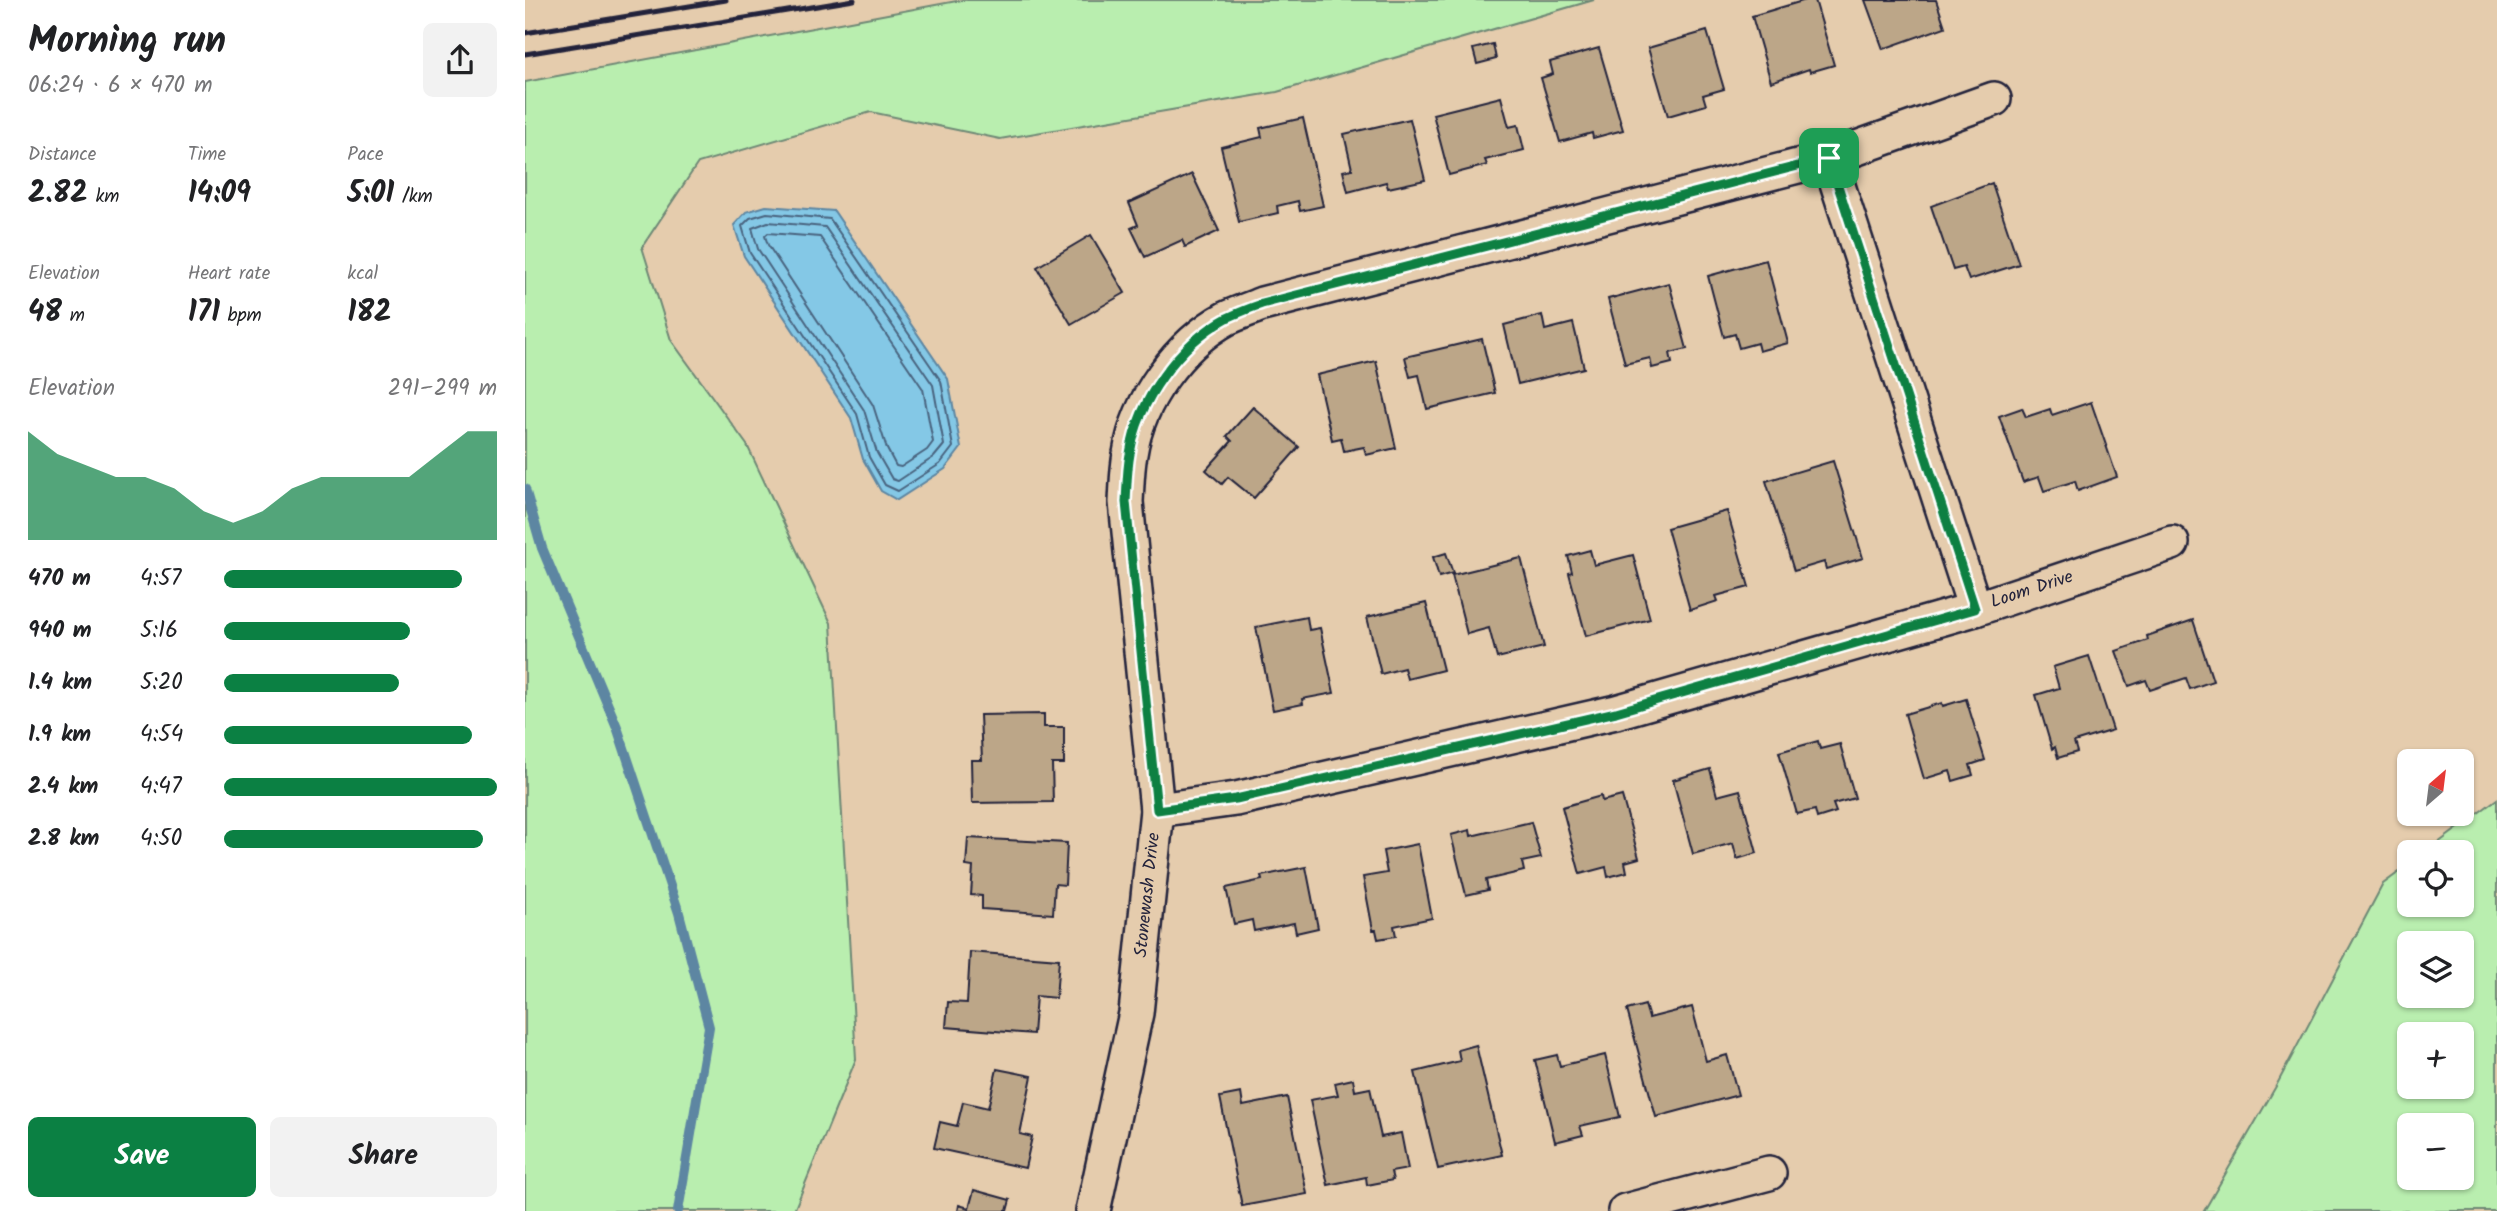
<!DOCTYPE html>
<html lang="en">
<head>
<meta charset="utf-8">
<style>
  :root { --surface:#fff; --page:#f2f2f2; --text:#202124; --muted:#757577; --accent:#0b8043 }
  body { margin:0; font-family:Kalam,sans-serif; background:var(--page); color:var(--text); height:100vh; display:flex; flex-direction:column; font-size:26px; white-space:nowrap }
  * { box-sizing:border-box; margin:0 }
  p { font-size:23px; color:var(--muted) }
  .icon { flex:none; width:38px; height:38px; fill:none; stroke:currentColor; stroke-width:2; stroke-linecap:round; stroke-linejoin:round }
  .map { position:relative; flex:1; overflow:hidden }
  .drawer { display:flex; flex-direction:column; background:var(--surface); width:525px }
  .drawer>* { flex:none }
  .needle { width:46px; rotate:28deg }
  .controls { position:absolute; left:1872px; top:749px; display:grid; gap:14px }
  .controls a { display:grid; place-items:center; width:77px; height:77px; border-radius:10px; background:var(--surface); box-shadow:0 2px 5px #0004; font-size:35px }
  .pin { position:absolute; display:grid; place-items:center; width:60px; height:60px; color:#fff; margin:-30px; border-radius:14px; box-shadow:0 4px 10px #0006 }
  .round { display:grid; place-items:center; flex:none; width:74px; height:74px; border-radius:10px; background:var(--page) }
  .summary { display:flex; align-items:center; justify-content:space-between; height:119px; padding:0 28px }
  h1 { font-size:38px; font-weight:700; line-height:52px }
  .metrics { display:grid; grid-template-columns:repeat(3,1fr); gap:10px; height:119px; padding:7px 28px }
  .metrics div { display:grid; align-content:center }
  .metrics b { font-size:30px; font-weight:700 }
  .metrics small { font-size:19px; font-weight:400 }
  .metrics p { font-size:19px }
  .chart { height:196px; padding:14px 28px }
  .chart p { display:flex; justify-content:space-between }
  .chart svg { width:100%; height:126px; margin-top:7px; fill:var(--accent); opacity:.7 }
  .primary-button { display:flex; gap:14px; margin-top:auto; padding:14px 28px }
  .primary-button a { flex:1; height:80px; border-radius:10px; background:var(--accent); color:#fff; font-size:28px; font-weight:700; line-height:80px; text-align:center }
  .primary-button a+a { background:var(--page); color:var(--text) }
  ul { padding:0 28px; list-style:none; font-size:23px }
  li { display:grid; grid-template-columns:112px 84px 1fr; align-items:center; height:52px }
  li i { height:18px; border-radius:9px; background:var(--accent) }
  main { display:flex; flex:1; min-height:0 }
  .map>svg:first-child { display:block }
</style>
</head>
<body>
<main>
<section class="drawer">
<div class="summary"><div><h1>Morning run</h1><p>06:24 · 6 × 470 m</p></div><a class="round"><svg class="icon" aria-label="share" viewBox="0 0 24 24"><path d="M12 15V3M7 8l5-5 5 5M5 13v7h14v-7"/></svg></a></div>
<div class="metrics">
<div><p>Distance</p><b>2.82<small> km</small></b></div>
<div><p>Time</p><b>14:09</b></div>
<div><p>Pace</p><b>5:01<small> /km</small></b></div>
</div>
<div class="metrics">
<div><p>Elevation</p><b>48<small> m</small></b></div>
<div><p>Heart rate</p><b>171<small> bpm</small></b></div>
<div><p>kcal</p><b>182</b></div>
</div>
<div class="chart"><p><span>Elevation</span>291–299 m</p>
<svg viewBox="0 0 160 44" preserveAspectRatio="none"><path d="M0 44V6L10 14L20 18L30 22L40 22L50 26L60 34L70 38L80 34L90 26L100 22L110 22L120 22L130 22L140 14L150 6L160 6V44z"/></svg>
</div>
<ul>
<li><b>470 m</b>4:57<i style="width:87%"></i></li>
<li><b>940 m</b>5:16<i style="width:68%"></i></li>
<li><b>1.4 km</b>5:20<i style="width:64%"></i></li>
<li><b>1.9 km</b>4:54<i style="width:91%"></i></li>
<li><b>2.4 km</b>4:47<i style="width:100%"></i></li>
<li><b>2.8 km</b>4:50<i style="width:95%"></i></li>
</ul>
<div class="primary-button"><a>Save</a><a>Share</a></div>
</section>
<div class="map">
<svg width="1972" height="1211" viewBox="0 0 1972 1211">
  <rect width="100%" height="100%" fill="#e5ccad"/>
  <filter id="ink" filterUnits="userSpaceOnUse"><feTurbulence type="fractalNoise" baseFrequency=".0143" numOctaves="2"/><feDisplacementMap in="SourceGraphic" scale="14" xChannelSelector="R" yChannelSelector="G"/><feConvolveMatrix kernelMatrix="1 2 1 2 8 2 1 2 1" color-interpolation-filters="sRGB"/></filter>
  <g filter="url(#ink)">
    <g fill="#b9eeaf" stroke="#6e8875" stroke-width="2" fill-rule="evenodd">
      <path d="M437,0H1069L752,92L475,139L346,112L173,163L117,247L146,340L222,445L306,623L331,1059L269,1211H0V82Z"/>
      <path d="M1972,799V1211H1679L1750,1088L1858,884L1885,864V905H1937V852H1901ZM1885,943H1937V996H1885ZM1885,1034H1937V1087H1885ZM1885,1125H1937V1178H1885Z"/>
    </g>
    <path fill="#84c8e6" stroke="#5d86a2" stroke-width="2" d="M241,206L309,211L423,379L436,448L420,469L372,500L356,491L338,459L326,418L219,256L209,225L221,212Z"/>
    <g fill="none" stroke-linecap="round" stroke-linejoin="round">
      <g stroke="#49647f" stroke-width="2">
        <path d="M242,213L305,219L416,381L428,447L415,464L373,491L360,485L344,457L332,414L225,253L217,226L225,218Z"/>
        <path d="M243,222L300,227L408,385L419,445L409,457L373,481L367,479L352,453L339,410L233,249L227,228Z"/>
        <path d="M243,233L295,237L398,389L408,442L402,450L376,467L371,466L362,449L348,405L243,245L240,236Z"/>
      </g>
      <path stroke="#5d86a2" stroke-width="10" d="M0,489L17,548L92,727L154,913L184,1027L153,1211"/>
    </g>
    <g fill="#bca688" stroke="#22223b" stroke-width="2">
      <path d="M1281,0H1290L1309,65L1285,72L1284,69L1246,82L1227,16Z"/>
      <path d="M1340,0H1411L1420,27L1358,49Z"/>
      <path d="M1182,31L1199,89L1178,95L1181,105L1143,116L1123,48Z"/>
      <path d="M968,44L971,59L952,64L948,49Z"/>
      <path d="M1074,48L1098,130L1068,138L1067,133L1035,142L1016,78L1028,74L1025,62Z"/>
      <path d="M976,97L984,127L993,125L999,150L960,160L962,165L924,175L908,114Z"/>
      <path d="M778,118L798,206L775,211L773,201L752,206L753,213L714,222L696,147L737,137L735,128Z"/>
      <path d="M885,119L900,180L863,188L861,182L823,192L818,171L827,169L819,134Z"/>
      <path d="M667,174L694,231L660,247L657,240L620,257L606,228L613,225L604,203Z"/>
      <path d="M1467,183L1494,264L1444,280L1439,267L1428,270L1406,206Z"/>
      <path d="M566,235L600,293L546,324L512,267Z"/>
      <path d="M1241,260L1263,343L1234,351L1232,343L1214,348L1210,334L1199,337L1183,276Z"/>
      <path d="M1144,283L1162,349L1145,353L1147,363L1127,368L1125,358L1100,364L1083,299Z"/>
      <path d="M1017,315L1020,330L1048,323L1059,368L993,384L979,325Z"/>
      <path d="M957,339L970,393L902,409L894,375L885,377L880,357Z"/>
      <path d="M851,361L871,448L841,455L839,447L819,451L816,438L807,440L792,375Z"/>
      <path d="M1566,402L1592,477L1553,491L1550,481L1519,491L1514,477L1498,482L1474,416L1497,408L1501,417L1525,409L1527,415Z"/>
      <path d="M728,407L774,447L729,498L703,477L697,484L681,470L707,441L702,436Z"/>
      <path d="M1308,461L1338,558L1301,569L1299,562L1269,571L1241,481Z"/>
      <path d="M1202,511L1224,587L1191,596L1193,601L1165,610L1142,528Z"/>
      <path d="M1065,550L1069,565L1108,555L1125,619L1061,636L1044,573L1047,572L1043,556Z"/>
      <path d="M921,553L928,573L914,577L908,557Z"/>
      <path d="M996,558L1019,647L972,658L964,628L942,634L927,575Z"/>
      <path d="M901,603L918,670L882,679L879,668L856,674L842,617Z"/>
      <path d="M782,617L784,630L795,628L809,693L777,699L778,704L748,710L731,627Z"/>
      <path d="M1668,620L1688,681L1665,689L1661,678L1625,690L1621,680L1604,686L1591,651L1623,640L1622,636Z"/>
      <path d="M1564,656L1588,730L1549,742L1552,752L1533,758L1530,747L1527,749L1511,695L1534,688L1528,667Z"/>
      <path d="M1441,699L1460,760L1445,765L1448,775L1428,781L1425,771L1399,779L1380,714L1417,703L1418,706Z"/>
      <path d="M519,714V727H539V764H527L528,802L447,803L446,760H457L455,715Z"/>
      <path d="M1293,741L1295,749L1315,744L1330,798L1308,804L1311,812L1292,818L1290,810L1272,814L1254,752Z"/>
      <path d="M1185,769L1192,796L1215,790L1232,853L1212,859L1208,843L1168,854L1148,780Z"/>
      <path d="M1076,796L1077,801L1097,796L1114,858L1100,862L1102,872L1083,877L1081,867L1055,874L1037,807Z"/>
      <path d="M1006,822L1016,858L997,862L999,871L961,880L963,890L941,895L926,835L945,830L946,836Z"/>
      <path d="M443,838L542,843L540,885L530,884L528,914L457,909V896L446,895L448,867L441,866Z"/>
      <path d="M893,844L907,918L869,926L871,936L853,939L851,930H848L838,877L862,873L858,851Z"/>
      <path d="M781,867L793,928L771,933L769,923L729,931L727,920L709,924L701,888L737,880L736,876Z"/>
      <path d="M445,952L534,959L531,998L511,996L508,1034L421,1027L423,1002L442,1003Z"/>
      <path d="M1120,1005L1124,1018L1167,1007L1181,1061L1202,1055L1213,1095L1131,1117L1102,1010Z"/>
      <path d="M951,1045L977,1155L913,1169L890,1072L935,1061L933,1050Z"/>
      <path d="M1032,1055L1035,1066L1080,1055L1095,1117L1055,1126L1058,1135L1030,1142L1010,1060Z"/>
      <path d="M472,1069L507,1076L495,1134L507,1137L500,1168L409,1148L415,1122L432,1126L438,1102L463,1108Z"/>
      <path d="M828,1079L830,1091L845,1088L856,1137L876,1133L883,1169L866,1172L868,1180L842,1185L841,1177L803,1185L785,1100L813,1095L810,1083Z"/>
      <path d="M716,1093L718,1106L762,1097L782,1194L717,1206L695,1097Z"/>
      <path d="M449,1190L485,1200L482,1211H433L434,1205L444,1208Z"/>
    </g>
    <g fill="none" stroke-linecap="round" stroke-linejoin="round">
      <defs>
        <g id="minor">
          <path d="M1304,158L1450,609"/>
          <path d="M632,810L711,799L1091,712L1450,609L1647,543"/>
          <path d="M568,1211L611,1013L632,810L601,502C602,486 602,470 605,454C613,400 654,344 702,318C713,313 725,309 737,304L1304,158L1469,99"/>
          <path d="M1100,1211L1244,1173"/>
        </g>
      </defs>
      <use href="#minor" stroke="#22223b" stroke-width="38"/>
      <use href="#minor" stroke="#e5ccad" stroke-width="33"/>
      <g stroke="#22223b" stroke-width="5">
        <path d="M0,33L201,0"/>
        <path d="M0,54L329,0"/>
      </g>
    </g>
  </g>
  <g fill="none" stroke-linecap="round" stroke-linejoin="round" filter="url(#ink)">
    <defs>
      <path id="route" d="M1304,158L1450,609L1091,712L711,799L632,810L601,502C602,486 602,470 605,454C613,400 654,344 702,318C713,313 725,308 737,304Z"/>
    </defs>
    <use href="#route" stroke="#fff" stroke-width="14"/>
    <use href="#route" stroke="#0b8043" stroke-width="9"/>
  </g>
  <g text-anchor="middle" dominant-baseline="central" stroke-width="7" stroke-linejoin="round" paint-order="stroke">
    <g font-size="18" fill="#22223b" stroke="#e5ccad">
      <text transform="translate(1507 590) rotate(-18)">Loom Drive</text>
      <text transform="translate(623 895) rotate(-84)">Stonewash Drive</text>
    </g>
  </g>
</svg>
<div class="controls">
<a><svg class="needle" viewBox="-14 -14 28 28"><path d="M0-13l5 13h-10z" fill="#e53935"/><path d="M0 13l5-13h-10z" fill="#757577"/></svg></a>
<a><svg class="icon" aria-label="locate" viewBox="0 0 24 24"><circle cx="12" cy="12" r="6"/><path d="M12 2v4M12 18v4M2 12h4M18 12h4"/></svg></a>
<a><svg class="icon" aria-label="layers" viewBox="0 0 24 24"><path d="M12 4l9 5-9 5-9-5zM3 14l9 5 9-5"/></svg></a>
<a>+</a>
<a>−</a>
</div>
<div class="pin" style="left:1304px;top:158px;background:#1e9e55"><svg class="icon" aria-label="arrive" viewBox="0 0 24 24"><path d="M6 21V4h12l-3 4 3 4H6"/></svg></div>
</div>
</main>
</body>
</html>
